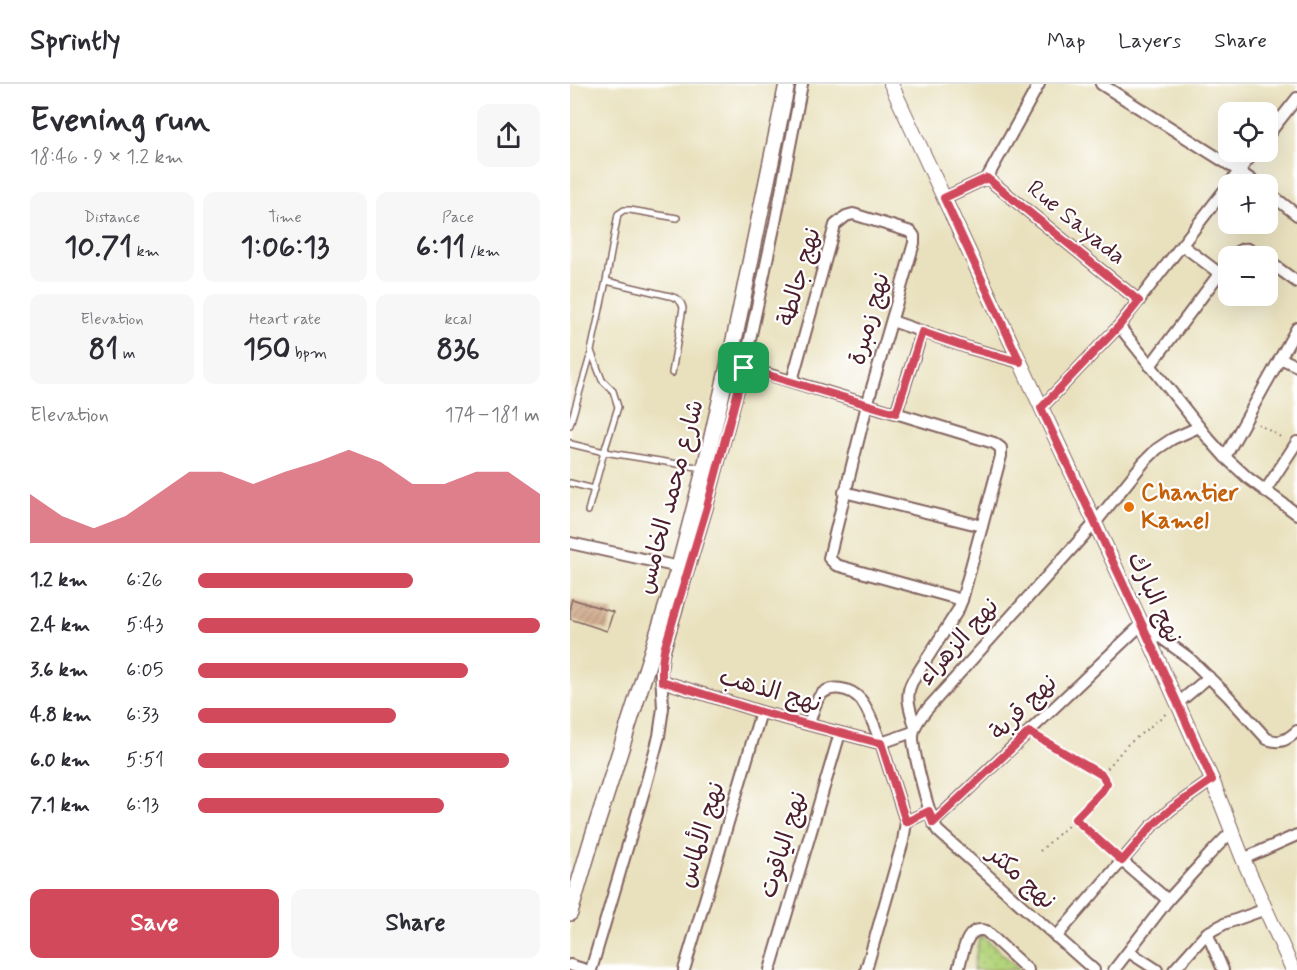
<!DOCTYPE html>
<html lang="en">
<head>
<meta charset="utf-8">
<style>
  :root { --surface:#fff; --page:#f7f7f7; --text:#2b2b33; --muted:#7c7c81; --line:#e1e1e2; --accent:#d1495b }
  body { margin:0; font-family:Mynerve,"Playpen Sans Arabic",sans-serif; background:var(--page); color:var(--text); height:100vh; display:flex; flex-direction:column; font-size:22px; white-space:nowrap }
  * { box-sizing:border-box; margin:0 }
  p { font-size:20px; color:var(--muted) }
  .icon { flex:none; width:33px; height:33px; fill:none; stroke:currentColor; stroke-width:2; stroke-linecap:round; stroke-linejoin:round }
  .map { position:relative; flex:1; overflow:hidden }
  .side { display:flex; flex-direction:column; background:var(--surface); width:570px }
  .side>* { flex:none }
  .fabs { position:absolute; left:648px; top:18px; display:grid; gap:12px }
  .fabs a { display:grid; place-items:center; width:60px; height:60px; border-radius:12px; background:var(--surface); box-shadow:0 6px 24px #0002; font-size:30px }
  .pin { position:absolute; display:grid; place-items:center; width:51px; height:51px; color:#fff; margin:-26px; border-radius:12px; box-shadow:0 3px 9px #0006 }
  .round { display:grid; place-items:center; flex:none; width:63px; height:63px; border-radius:12px; background:var(--page) }
  .summary { display:flex; align-items:center; justify-content:space-between; height:102px; padding:0 30px }
  h1 { font-size:33px; font-weight:800; line-height:45px }
  .metrics { display:grid; grid-template-columns:repeat(3,1fr); gap:9px; height:102px; padding:6px 30px }
  .metrics div { display:grid; align-content:center; border-radius:12px; background:var(--page); text-align:center }
  .metrics b { font-size:30px; font-weight:800 }
  .metrics small { font-size:16px; font-weight:400 }
  .metrics p { font-size:16px }
  .chart { height:168px; padding:12px 30px }
  .chart p { display:flex; justify-content:space-between }
  .chart svg { width:100%; height:108px; margin-top:6px; fill:var(--accent); opacity:.7 }
  .button { display:flex; gap:12px; margin-top:auto; padding:12px 30px }
  .button a { flex:1; height:69px; border-radius:12px; background:var(--accent); color:#fff; font-size:24px; font-weight:800; line-height:69px; text-align:center }
  .button a+a { background:var(--page); color:var(--text) }
  ul { padding:0 30px; list-style:none; font-size:20px }
  li { display:grid; grid-template-columns:96px 72px 1fr; align-items:center; height:45px }
  li i { height:15px; border-radius:8px; background:var(--accent) }
  header { display:flex; align-items:center; gap:36px; box-sizing:border-box; height:84px; padding:0 30px; background:var(--surface); border-bottom:2px solid var(--line) }
  header strong { font-size:28px }
  nav { display:flex; gap:33px; margin-inline-start:auto; font-size:21px }
  main { display:flex; flex:1; min-height:0 }
  .map>svg:first-child { display:block }
</style>
</head>
<body>
<header>
<strong>Sprintly</strong>
<nav><a>Map</a><a>Layers</a><a>Share</a></nav>
</header>
<main>
<section class="side">
<div class="summary"><div><h1>Evening run</h1><p>18:46 · 9 × 1.2 km</p></div><a class="round"><svg class="icon" aria-label="share" viewBox="0 0 24 24"><path d="M12 15V3M7 8l5-5 5 5M5 13v7h14v-7"/></svg></a></div>
<div class="metrics">
<div><p>Distance</p><b>10.71<small> km</small></b></div>
<div><p>Time</p><b>1:06:13</b></div>
<div><p>Pace</p><b>6:11<small> /km</small></b></div>
</div>
<div class="metrics">
<div><p>Elevation</p><b>81<small> m</small></b></div>
<div><p>Heart rate</p><b>150<small> bpm</small></b></div>
<div><p>kcal</p><b>836</b></div>
</div>
<div class="chart"><p><span>Elevation</span>174–181 m</p>
<svg viewBox="0 0 160 44" preserveAspectRatio="none"><path d="M0 44V24L10 33L20 38L30 33L40 24L50 15L60 15L70 20L80 15L90 11L100 6L110 11L120 20L130 20L140 15L150 15L160 24V44z"/></svg>
</div>
<ul>
<li><b>1.2 km</b>6:26<i style="width:63%"></i></li>
<li><b>2.4 km</b>5:43<i style="width:100%"></i></li>
<li><b>3.6 km</b>6:05<i style="width:79%"></i></li>
<li><b>4.8 km</b>6:33<i style="width:58%"></i></li>
<li><b>6.0 km</b>5:51<i style="width:91%"></i></li>
<li><b>7.1 km</b>6:13<i style="width:72%"></i></li>
</ul>
<div class="button"><a>Save</a><a>Share</a></div>
</section>
<div class="map">
<svg width="727" height="886" viewBox="0 0 727 886">
  <defs>
    <pattern id="park-dots" width="8" height="8" patternUnits="userSpaceOnUse" patternTransform="scale(1.5)"><rect width="8" height="8" fill="#b4d47b"/><path d="M2 2h.1M6 6h.1" fill="none" stroke="#9cb66a" stroke-width="1.8" stroke-linecap="round"/></pattern>
    <pattern id="building-hatch" width="6" height="6" patternUnits="userSpaceOnUse" patternTransform="scale(1.5)"><rect width="6" height="6" fill="#d0aa8b"/><path d="M-1 1l2-2M0 6l6-6M5 7l2-2" fill="none" stroke="#ab8a72"/></pattern>
  </defs>
  <rect width="100%" height="100%" fill="#fff"/>
  <filter id="ink" filterUnits="userSpaceOnUse"><feTurbulence type="fractalNoise" baseFrequency=".0167" numOctaves="2"/><feDisplacementMap in="SourceGraphic" scale="12" xChannelSelector="R" yChannelSelector="G"/><feConvolveMatrix kernelMatrix="1 2 1 2 8 2 1 2 1" color-interpolation-filters="sRGB"/></filter>
  <filter id="wash" filterUnits="userSpaceOnUse"><feTurbulence type="fractalNoise" baseFrequency=".008" numOctaves="4" result="noise"/><feDisplacementMap in="SourceGraphic" scale="24" xChannelSelector="R" yChannelSelector="G"/><feGaussianBlur stdDeviation="1.35" result="paint"/><feColorMatrix in="noise" values="0 0 0 0 0 0 0 0 0 0 0 0 0 0 0 0 0 1.4 0 .05"/><feComposite in="paint" operator="in"/></filter>
  <g filter="url(#wash)">
    <rect width="100%" height="100%" fill="#e9e1be"/>
    <path fill="url(#park-dots)" stroke="#7f7a53" stroke-width="1.5" d="M410,850L450,886H403Z"/>
    <g id="blocks">
      <path fill="url(#building-hatch)" d="M2,515L43,528L37,547L0,535V522Z"/>
    </g>
  </g>
  <g filter="url(#ink)">
    <use href="#blocks" fill-opacity="0" stroke="#82635e" stroke-width="1.5"/>
    <g fill="none" stroke-linecap="round" stroke-linejoin="round">
      <defs>
        <g id="service">
          <path d="M107,134L60,126H54L48,130L36,197L21,267L32,296L43,307L48,323L34,368L133,384"/>
          <path d="M36,197L100,212C107,214 111,216 113,224L102,289"/>
          <path d="M0,341L21,269"/>
          <path d="M0,359L1,360L34,368L18,427"/>
          <path d="M0,399L24,405"/>
        </g>
        <g id="minor">
          <path d="M531,0L669,87L687,100"/>
          <path d="M698,51L727,14"/>
          <path d="M417,94L569,217"/>
          <path d="M698,108L727,131"/>
          <path d="M374,114L417,94L469,0"/>
          <path d="M612,161L649,189"/>
          <path d="M663,172C674,160 680,165 691,172"/>
          <path d="M698,177L727,198"/>
          <path d="M322,237L399,264L450,278"/>
          <path d="M549,242L638,354L655,373L678,394L727,430"/>
          <path d="M710,274L727,282"/>
          <path d="M580,282L658,178"/>
          <path d="M174,283L424,359L431,364V372L392,516L388,526L342,598C334,613 341,627 345,643"/>
          <path d="M222,297L265,141L276,132L283,130L341,148L344,152V159L297,321L259,474L266,481L392,516"/>
          <path d="M471,324L549,242L684,68"/>
          <path d="M326,329L352,248"/>
          <path d="M655,373L727,244"/>
          <path d="M695,407L727,358"/>
          <path d="M274,408L412,442"/>
          <path d="M0,459L109,483"/>
          <path d="M92,597L191,628L305,658L311,659L336,738L333,757L296,886"/>
          <path d="M607,620L639,593"/>
          <path d="M239,640C242,631 244,621 249,613C259,599 281,604 291,616C300,628 305,644 311,659L343,648"/>
          <path d="M336,738L359,727"/>
          <path d="M363,739L572,540L619,574L658,612L697,655C710,660 717,656 727,647"/>
          <path d="M673,775L727,751"/>
          <path d="M552,777L598,816"/>
          <path d="M637,849L653,886"/>
          <path d="M486,853L582,742L601,725L642,696"/>
          <path d="M559,868L587,886"/>
          <path d="M0,881L16,886"/>
          <path d="M21,886L76,700L89,652L93,624L91,588L93,571L137,423L174,283L205,139L232,0"/>
          <path d="M114,886L191,628"/>
          <path d="M200,886L270,649"/>
          <path d="M388,886C393,872 395,840 416,847L458,886"/>
          <path d="M524,886L368,747C360,736 342,665 343,651C344,641 352,631 359,623L525,439L574,378L587,365L602,355L629,343"/>
          <path d="M544,886L598,816L639,771L662,747"/>
          <path d="M604,886L637,849L654,840L696,825"/>
        </g>
        <path id="tertiary" d="M321,0L572,540L642,696L673,775L723,886"/>
        <path id="secondary" d="M0,829L21,758L109,483L136,379L166,247L217,0"/>
      </defs>
      <use href="#service" stroke="#82635e" stroke-width="8"/>
      <use href="#minor" stroke="#82635e" stroke-width="14"/>
      <use href="#tertiary" stroke="#82635e" stroke-width="16"/>
      <use href="#secondary" stroke="#82635e" stroke-width="18"/>
      <g stroke="#82635e" stroke-width="2" stroke-dasharray="1.5 4.5" stroke-linecap="butt">
        <path d="M688,340L714,355"/>
        <path d="M470,655L532,691"/>
        <path d="M505,734L543,769"/>
        <path d="M470,767C490,748 523,722 537,699L532,691L556,662L598,628"/>
      </g>
      <use href="#service" stroke="#fff" stroke-width="5"/>
      <use href="#minor" stroke="#fff" stroke-width="10"/>
      <use href="#tertiary" stroke="#fff" stroke-width="14"/>
      <use href="#secondary" stroke="#fff" stroke-width="15"/>
    </g>
  </g>
  <g fill="none" stroke-linecap="round" stroke-linejoin="round" filter="url(#ink)">
    <defs>
      <path id="route" d="M417,94L569,217L549,242L471,324L572,540L642,696L601,725L582,742L552,777L505,735L532,707L537,699L532,691L459,648L363,739L359,727L336,738L311,659L305,658L191,628L92,597V580L94,566L137,423L174,284L326,329L352,248L399,264L450,278L374,114Z"/>
    </defs>
    <use href="#route" stroke="#fff" stroke-width="12"/>
    <use href="#route" stroke="#d1495b" stroke-width="8"/>
  </g>
  <circle fill="#e8710a" stroke="#fff" stroke-width="2" cx="559" cy="423" r="6"/>
  <g text-anchor="middle" dominant-baseline="central" stroke-width="4.5" stroke-linejoin="round" paint-order="stroke">
    <g font-size="24" fill="#4a1f2b" stroke="#fff">
      <text transform="translate(506 139) rotate(39)">Rue Sayada</text>
      <text transform="translate(230 193) rotate(-74)">نهج جالطة</text>
      <text transform="translate(300 235) rotate(-74)">نهج زمبرة</text>
      <text transform="translate(101 413) rotate(-75)">شارع محمد الخامس</text>
      <text transform="translate(584 514) rotate(65)">نهج البارك</text>
      <text transform="translate(389 558) rotate(-48)">نهج الزهراء</text>
      <text transform="translate(200 607) rotate(16)">نهج الذهب</text>
      <text transform="translate(454 624) rotate(-44)">نهج قربة</text>
      <text transform="translate(132 751) rotate(-73)">نهج الألماس</text>
      <text transform="translate(214 761) rotate(-73)">نهج الياقوت</text>
      <text transform="translate(451 794) rotate(42)">نهج مكثر</text>
    </g>
    <g font-size="24" font-weight="bold" fill="#c56008" stroke="#fff" text-anchor="start">
      <text x="571" y="409">Chantier<tspan x="571" dy="28">Kamel</tspan></text>
    </g>
  </g>
</svg>
<div class="fabs">
<a><svg class="icon" aria-label="locate" viewBox="0 0 24 24"><circle cx="12" cy="12" r="6"/><path d="M12 2v4M12 18v4M2 12h4M18 12h4"/></svg></a>
<a>+</a>
<a>−</a>
</div>
<div class="pin" style="left:174px;top:284px;background:#1e9e55"><svg class="icon" aria-label="arrive" viewBox="0 0 24 24"><path d="M6 21V4h12l-3 4 3 4H6"/></svg></div>
</div>
</main>
</body>
</html>
